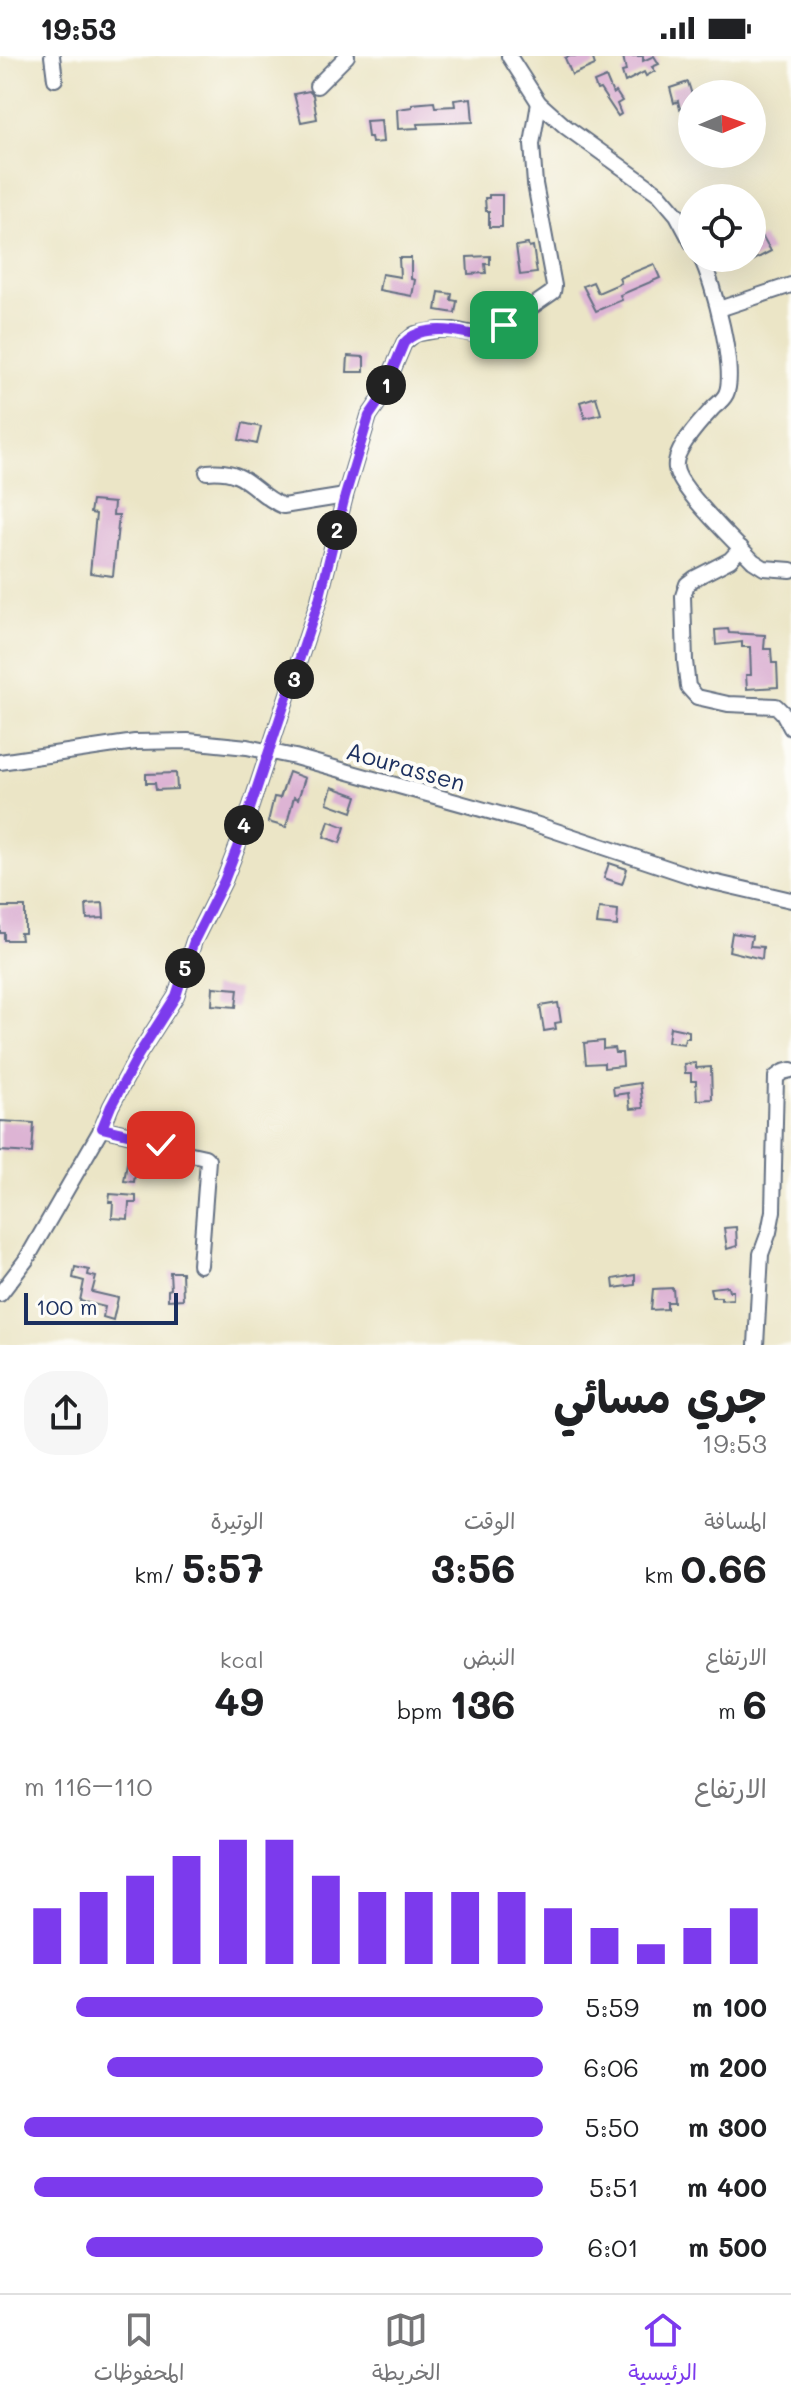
<!DOCTYPE html>
<html lang="ar">
<head>
<meta charset="utf-8">
<style>
  :root { --surface:#fff; --page:#f6f6f6; --text:#202124; --muted:#757577; --line:#e0e0e0; --accent:#7c3aed }
  body { margin:0; font-family:Mali,"Playpen Sans Arabic",sans-serif; background:var(--page); color:var(--text); direction:rtl; height:100vh; display:flex; flex-direction:column; font-size:30px; white-space:nowrap }
  * { box-sizing:border-box; margin:0 }
  p { font-size:26px; color:var(--muted) }
  .icon { flex:none; width:44px; height:44px; fill:none; stroke:currentColor; stroke-width:2; stroke-linecap:round; stroke-linejoin:round }
  .map { position:relative; height:1289px; overflow:hidden; direction:ltr }
  .side { display:flex; flex-direction:column; background:var(--surface); flex:1 }
  .side>* { flex:none }
  .needle { width:52px; rotate:88deg }
  .tools { position:absolute; left:678px; top:24px; display:grid; gap:16px }
  .tools a { display:grid; place-items:center; width:88px; height:88px; border-radius:50%; background:var(--surface); box-shadow:0 8px 32px #0002; font-size:40px }
  .scale { position:absolute; left:24px; bottom:20px; width:154px; box-sizing:border-box; padding-left:8px; border:4px solid #1b2f5e; border-top:0; font-size:22px; line-height:28px; white-space:nowrap; color:#1b2f5e; -webkit-text-stroke:6px #fdfcf7; paint-order:stroke }
  .pin { position:absolute; display:grid; place-items:center; width:68px; height:68px; color:#fff; margin:-34px; border-radius:16px; box-shadow:0 4px 12px #0006 }
  .km { position:absolute; width:40px; height:40px; margin:-20px; border-radius:50%; background:#222; color:#fff; font-size:22px; line-height:40px; text-align:center }
  .round { display:grid; place-items:center; flex:none; width:84px; height:84px; border-radius:32px; background:var(--page) }
  .summary { display:flex; align-items:center; justify-content:space-between; height:136px; padding:0 24px }
  h1 { font-size:44px; font-weight:700; line-height:60px }
  .stats { display:grid; grid-template-columns:repeat(3,1fr); gap:12px; height:136px; padding:8px 24px }
  .stats div { display:grid; align-content:center }
  .stats b { font-size:40px; font-weight:700 }
  .stats small { font-size:22px; font-weight:400 }
  .stats p { font-size:22px }
  .chart { height:224px; padding:16px 24px }
  .chart p { display:flex; justify-content:space-between }
  .chart svg { width:100%; height:144px; margin-top:8px; stroke:var(--accent); stroke-width:6 }
  ul { padding:0 24px; list-style:none; font-size:26px }
  li { display:grid; grid-template-columns:128px 96px 1fr; align-items:center; height:60px }
  li i { height:20px; border-radius:10px; background:var(--accent) }
  .status { display:flex; justify-content:space-between; align-items:center; height:56px; padding:0 40px; background:var(--surface); direction:ltr }
  .status svg { height:22px; fill:currentColor }
  .dock { display:flex; justify-content:space-around; align-items:center; height:112px; border-top:2px solid var(--line); background:var(--surface); font-size:22px; color:var(--muted) }
  .dock a { display:grid; justify-items:center; gap:4px }
  .dock .selected { color:var(--accent) }
  .map>svg:first-child { display:block }
</style>
</head>
<body>
<div class="status"><b>19:53</b><svg viewBox="0 0 49 12"><path d="M0 12V9h3v3zM5 12V6h3v6zM10 12V3h3v9zM15 12V0h3v12zM26 1h20v11H26zM47 4h2v5h-2z"/></svg></div>
<div class="map">
<svg width="791" height="1289" viewBox="0 0 791 1289">
  <rect width="100%" height="100%" fill="#fdfcf7"/>
  <filter id="ink" filterUnits="userSpaceOnUse"><feTurbulence type="fractalNoise" baseFrequency=".0125" numOctaves="2"/><feDisplacementMap in="SourceGraphic" scale="16" xChannelSelector="R" yChannelSelector="G"/><feConvolveMatrix kernelMatrix="1 2 1 2 8 2 1 2 1" color-interpolation-filters="sRGB"/></filter>
  <filter id="wash" filterUnits="userSpaceOnUse"><feTurbulence type="fractalNoise" baseFrequency=".006" numOctaves="4" result="noise"/><feDisplacementMap in="SourceGraphic" scale="32" xChannelSelector="R" yChannelSelector="G"/><feGaussianBlur stdDeviation="1.8" result="paint"/><feColorMatrix in="noise" values="0 0 0 0 0 0 0 0 0 0 0 0 0 0 0 0 0 1.4 0 .05"/><feComposite in="paint" operator="in"/></filter>
  <g filter="url(#wash)">
    <rect width="100%" height="100%" fill="#ebe5c6"/>
    <g id="blocks">
      <g fill="#ddb4d4">
        <path d="M570,0H592L595,9L572,19L565,2Z"/>
        <path d="M623,0H643V5L654,0L659,8L652,11L655,15L646,20L644,16L625,26L622,16L626,15Z"/>
        <path d="M606,21L613,38L616,36L622,45L617,48L621,58L618,60L600,33L597,34L594,26Z"/>
        <path d="M688,26L692,39V49L680,53L678,45L674,47L670,32Z"/>
        <path d="M309,35L313,39L317,63L301,66L294,38Z"/>
        <path d="M471,42L473,66L417,68L418,72L398,73L397,53L412,51V48L434,46L435,51L455,50L454,44Z"/>
        <path d="M381,64L383,86L372,87L371,81H368L366,65Z"/>
        <path d="M489,139H502V171H489V155H486L485,142H489Z"/>
        <path d="M763,181L771,195L752,205V187Z"/>
        <path d="M528,188L529,191L533,190L537,217L520,219L516,190Z"/>
        <path d="M490,200V208H485L486,217L468,218L467,201Z"/>
        <path d="M399,202H411V223L415,224L412,240L379,234L382,218L400,221Z"/>
        <path d="M654,208L660,222L620,239L622,244L596,255L583,230L593,226L598,237L621,227L619,222Z"/>
        <path d="M439,236L452,238L451,244L457,245L455,257L436,254Z"/>
        <path d="M348,300L364,301V316H347Z"/>
        <path d="M596,341L601,358L585,362L580,346Z"/>
        <path d="M243,367L261,371L257,388L239,384Z"/>
        <path d="M92,445L114,447L113,459H119L113,520L90,517L96,458L90,457Z"/>
        <path d="M728,573L729,577L765,579L764,593H771L772,607H777L778,631L747,633L746,619H751L750,591H742V586L716,589L715,574Z"/>
        <path d="M289,716L305,722L298,743L294,741L286,771L268,766L274,741L280,742Z"/>
        <path d="M176,717L177,733L156,734L155,727H146V718Z"/>
        <path d="M332,731L357,740L352,756L327,747Z"/>
        <path d="M329,765L345,771L340,787L324,781Z"/>
        <path d="M609,807L627,813L622,828L604,822Z"/>
        <path d="M103,847L104,862L87,863L86,848Z"/>
        <path d="M0,851H25V877H20L21,884H4V877H0Z"/>
        <path d="M599,852L618,854L617,870L597,868Z"/>
        <path d="M732,877L752,880L750,890L763,891L762,903L729,895Z"/>
        <path d="M213,931L238,933L236,951L212,949Z"/>
        <path d="M558,947L561,966L555,967L556,973L544,975L540,950Z"/>
        <path d="M670,971L689,975V982H685L684,988L668,986Z"/>
        <path d="M603,985V993L614,992L615,997H622L623,1010L604,1012V1007L586,1008L584,987Z"/>
        <path d="M696,1007V1012L711,1011L712,1043L697,1044L696,1025H691V1017H685L684,1008Z"/>
        <path d="M640,1027L643,1052L630,1053L628,1037L614,1039L613,1031Z"/>
        <path d="M0,1065L34,1067L32,1097L0,1095Z"/>
        <path d="M129,1095L138,1097L134,1126L124,1125Z"/>
        <path d="M110,1138L136,1140V1147H129L128,1163L112,1162L113,1146H109Z"/>
        <path d="M736,1171L737,1190L727,1193L724,1172Z"/>
        <path d="M75,1211L89,1214L88,1219L96,1221L92,1236L118,1242L113,1264L103,1261L105,1251L80,1245L84,1225L73,1222Z"/>
        <path d="M170,1216H182L183,1243L168,1244V1234L171,1233Z"/>
        <path d="M635,1219V1229L614,1232L613,1223Z"/>
        <path d="M728,1230L729,1235H733V1243L721,1244V1241H712L710,1232Z"/>
        <path d="M673,1232L674,1246H667V1253L651,1254L653,1233Z"/>
      </g>
    </g>
  </g>
  <g filter="url(#ink)">
    <use href="#blocks" fill-opacity="0" stroke="#646f82" stroke-width="2"/>
    <g fill="none" stroke-linecap="round" stroke-linejoin="round">
      <defs>
        <g id="minor">
          <path d="M52,0L55,23"/>
          <path d="M509,0L539,47L566,71L659,138L677,159L692,187"/>
          <path d="M317,30L347,0"/>
          <path d="M701,202C713,225 737,315 726,338C723,344 719,347 714,351C702,364 673,394 676,412C678,432 737,488 753,505L764,512L791,514"/>
          <path d="M719,253L791,229"/>
          <path d="M207,416C248,412 252,437 283,450L345,440"/>
          <path d="M741,492L730,504L695,522L687,528L683,540L685,605L688,631L697,641L728,648L776,650L783,657L791,672"/>
          <path d="M0,706L135,686L188,685L247,691L295,701L535,768L700,823L791,844"/>
          <path d="M102,1072L152,1084L178,1095L205,1101L208,1104L200,1209"/>
          <path d="M0,1238L26,1204L102,1072L111,1050L139,998L176,940L194,885L224,825L238,789L319,544L345,440L369,360L380,344L404,287L415,278L438,274H454L488,281L553,236L554,230L535,128L532,88L539,47"/>
          <path d="M756,1289L761,1198L769,1176L773,1155L776,1021L783,1016L791,1014"/>
        </g>
      </defs>
      <use href="#minor" stroke="#646f82" stroke-width="18"/>
      <use href="#minor" stroke="#fff" stroke-width="14"/>
    </g>
  </g>
  <g fill="none" stroke-linecap="round" stroke-linejoin="round" filter="url(#ink)">
    <defs>
      <path id="route" d="M161,1089L152,1084L102,1072L111,1050L139,998L176,940L194,885L224,825L238,789L319,544L345,440L369,360L380,344L404,287C420,269 449,273 470,278C476,279 484,281 489,280C496,279 500,273 504,269"/>
    </defs>
    <use href="#route" stroke="#fff" stroke-width="16"/>
    <use href="#route" stroke="#7c3aed" stroke-width="10"/>
  </g>
  <g text-anchor="middle" dominant-baseline="central" stroke-width="8" stroke-linejoin="round" paint-order="stroke">
    <g font-size="24" fill="#1b2f5e" stroke="#fdfcf7">
      <text transform="translate(406 710) rotate(16)">Aourassen</text>
    </g>
  </g>
</svg>
<div class="tools">
<a><svg class="needle" viewBox="-14 -14 28 28"><path d="M0-13l5 13h-10z" fill="#e53935"/><path d="M0 13l5-13h-10z" fill="#757577"/></svg></a>
<a><svg class="icon" aria-label="locate" viewBox="0 0 24 24"><circle cx="12" cy="12" r="6"/><path d="M12 2v4M12 18v4M2 12h4M18 12h4"/></svg></a>
</div>
<div class="scale">100 m</div>
<div class="pin" style="left:504px;top:269px;background:#1e9e55"><svg class="icon" aria-label="arrive" viewBox="0 0 24 24"><path d="M6 21V4h12l-3 4 3 4H6"/></svg></div>
<div class="pin" style="left:161px;top:1089px;background:#d93025"><svg class="icon" aria-label="check" viewBox="0 0 24 24"><path d="M5 12l5 5 9-10"/></svg></div>
<b class="km" style="left:386px;top:329px">1</b>
<b class="km" style="left:337px;top:474px">2</b>
<b class="km" style="left:294px;top:623px">3</b>
<b class="km" style="left:244px;top:769px">4</b>
<b class="km" style="left:185px;top:912px">5</b>
</div>
<section class="side">
<div class="summary"><div><h1>جري مسائي</h1><p>19:53</p></div><a class="round"><svg class="icon" aria-label="share" viewBox="0 0 24 24"><path d="M12 15V3M7 8l5-5 5 5M5 13v7h14v-7"/></svg></a></div>
<div class="stats">
<div><p>المسافة</p><b>0.66<small> km</small></b></div>
<div><p>الوقت</p><b>3:56</b></div>
<div><p>الوتيرة</p><b>5:57<small> /km</small></b></div>
</div>
<div class="stats">
<div><p>الارتفاع</p><b>6<small> m</small></b></div>
<div><p>النبض</p><b>136<small> bpm</small></b></div>
<div><p>kcal</p><b>49</b></div>
</div>
<div class="chart"><p><span>الارتفاع</span>110–116 m</p>
<svg viewBox="0 0 160 44" preserveAspectRatio="none"><path d="M5 44V27M15 44V22M25 44V17M35 44V11M45 44V6M55 44V6M65 44V17M75 44V22M85 44V22M95 44V22M105 44V22M115 44V27M125 44V33M135 44V38M145 44V33M155 44V27"/></svg>
</div>
<ul>
<li><b>100 m</b>5:59<i style="width:90%"></i></li>
<li><b>200 m</b>6:06<i style="width:84%"></i></li>
<li><b>300 m</b>5:50<i style="width:100%"></i></li>
<li><b>400 m</b>5:51<i style="width:98%"></i></li>
<li><b>500 m</b>6:01<i style="width:88%"></i></li>
</ul>
</section>
<nav class="dock">
<a class="selected"><svg class="icon" aria-label="home" viewBox="0 0 24 24"><path d="M3 11l9-7 9 7M6 9v11h12V9"/></svg>الرئيسية</a>
<a><svg class="icon" aria-label="map" viewBox="0 0 24 24"><path d="M3 6l6-2 6 2 6-2v14l-6 2-6-2-6 2zM9 4v14M15 6v14"/></svg>الخريطة</a>
<a><svg class="icon" aria-label="saved" viewBox="0 0 24 24"><path d="M7 4h10v16l-5-4-5 4z"/></svg>المحفوظات</a>
</nav>
</body>
</html>
